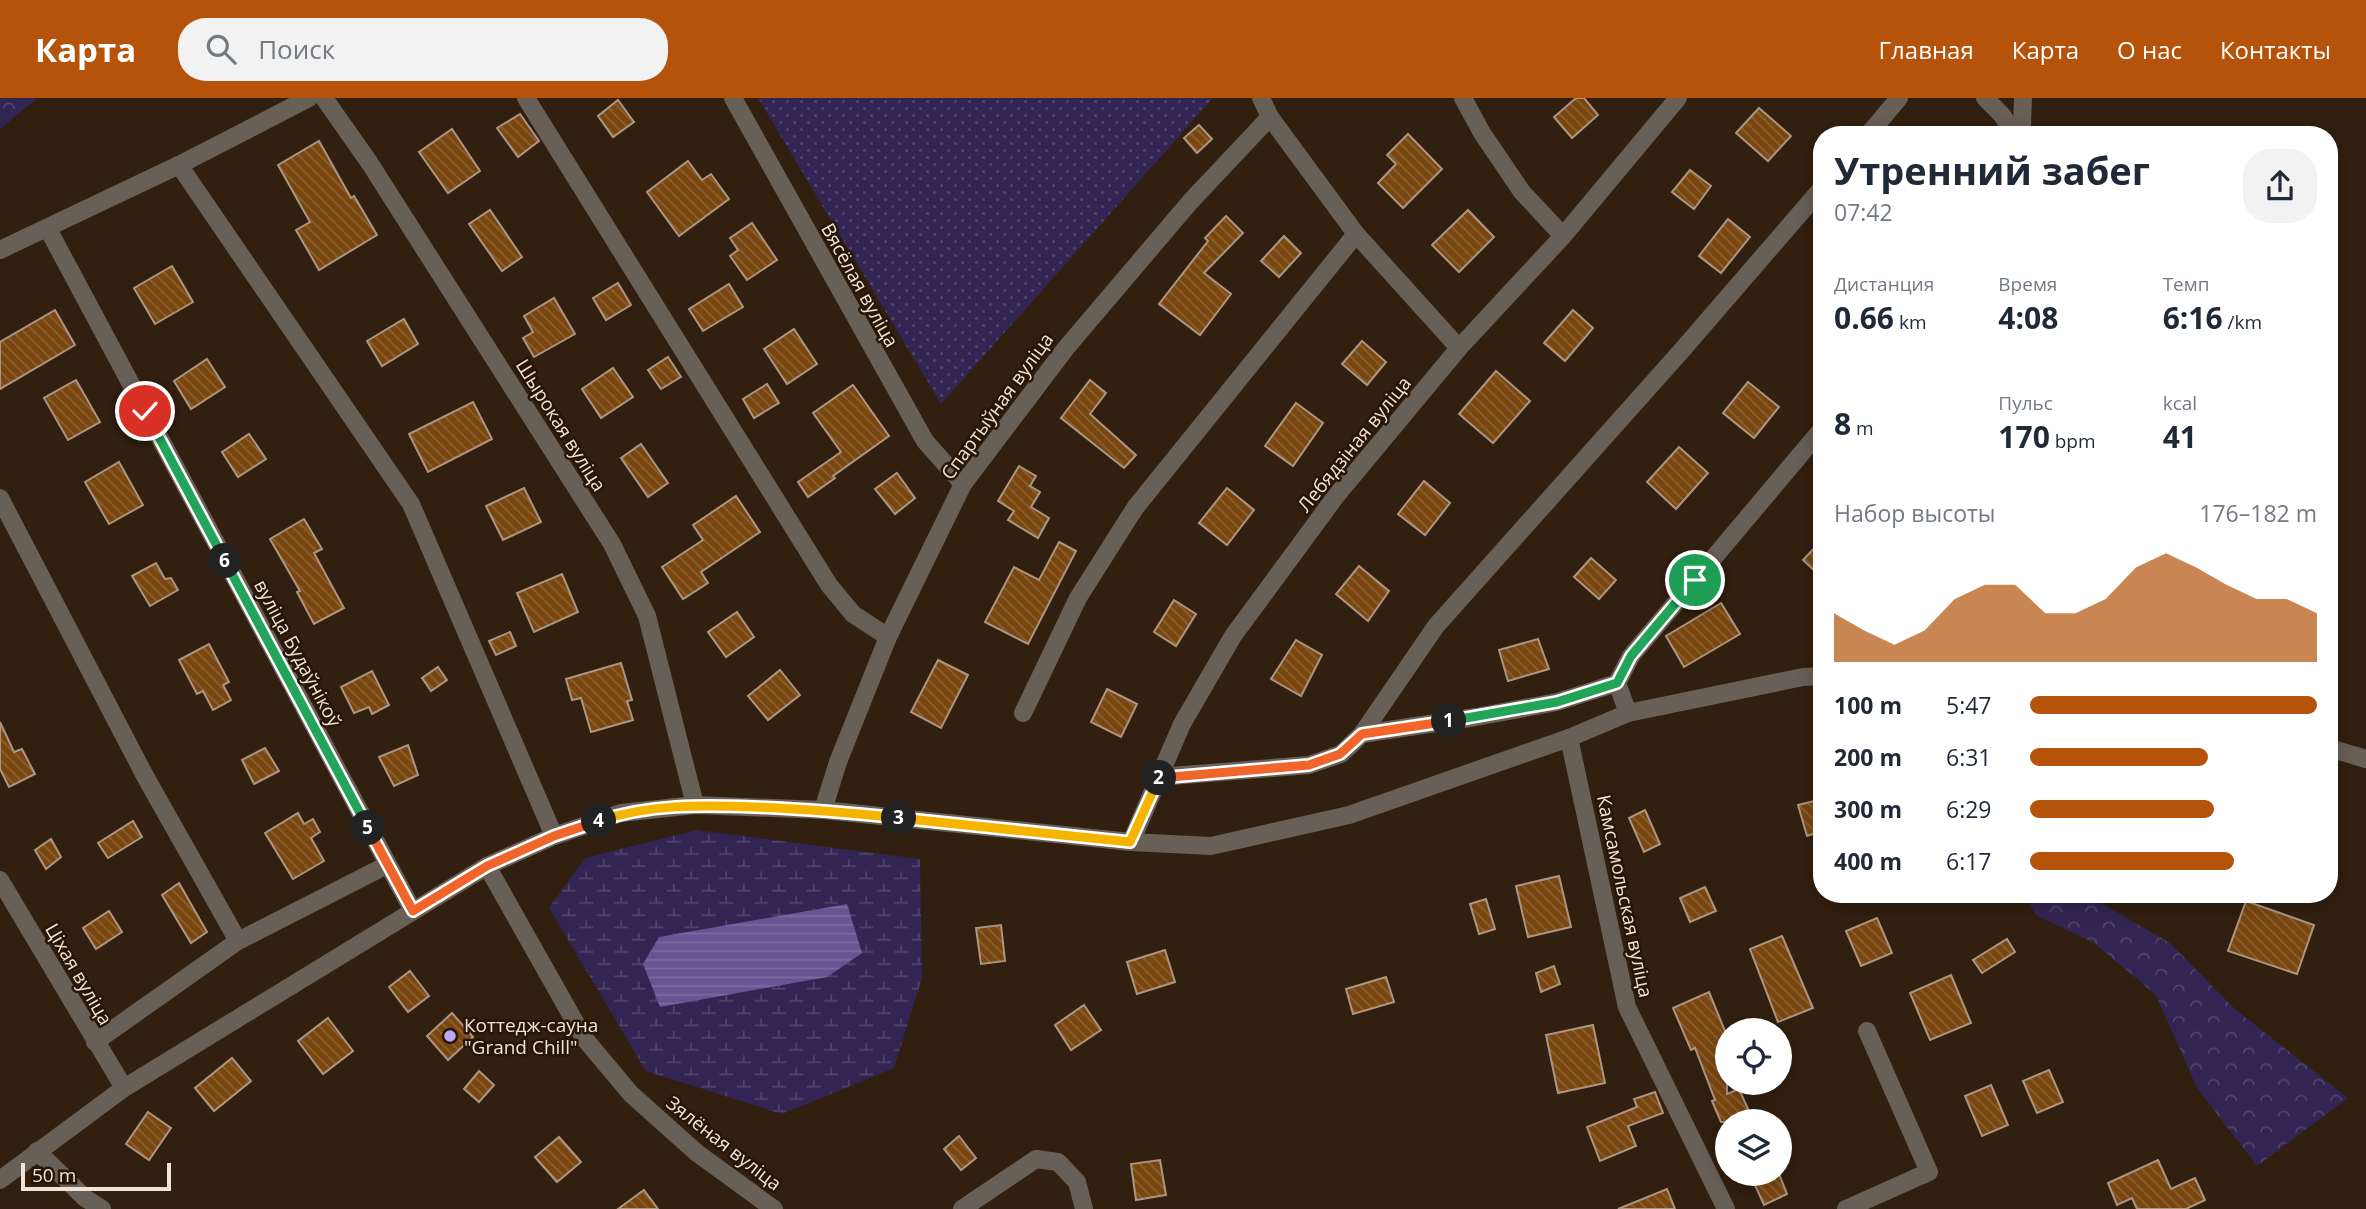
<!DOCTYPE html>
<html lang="ru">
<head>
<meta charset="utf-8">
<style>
  :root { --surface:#fff; --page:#f2f2f3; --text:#1f2937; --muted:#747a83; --accent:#b45309 }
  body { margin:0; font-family:"Open Sans",sans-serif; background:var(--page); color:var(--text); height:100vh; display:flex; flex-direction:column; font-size:26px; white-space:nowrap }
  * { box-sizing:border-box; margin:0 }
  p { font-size:23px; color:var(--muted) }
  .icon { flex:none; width:38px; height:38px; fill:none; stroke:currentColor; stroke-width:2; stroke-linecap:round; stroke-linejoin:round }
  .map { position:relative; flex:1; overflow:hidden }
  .side { position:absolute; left:1813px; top:28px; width:525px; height:777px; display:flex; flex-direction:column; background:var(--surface); border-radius:28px; box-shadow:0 4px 18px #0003 }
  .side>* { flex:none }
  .tools { position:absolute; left:1715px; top:920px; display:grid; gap:14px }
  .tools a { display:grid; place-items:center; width:77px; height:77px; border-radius:50%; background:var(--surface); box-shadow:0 4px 18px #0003; font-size:35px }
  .scale { position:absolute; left:21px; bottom:18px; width:150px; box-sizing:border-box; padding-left:7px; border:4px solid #f0e3d9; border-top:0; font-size:19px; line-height:24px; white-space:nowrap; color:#f0e3d9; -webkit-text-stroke:5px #271506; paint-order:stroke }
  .pin { position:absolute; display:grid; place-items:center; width:60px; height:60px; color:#fff; margin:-30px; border:4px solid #fff; border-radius:50%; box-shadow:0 2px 7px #0007 }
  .km { position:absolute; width:35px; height:35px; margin:-18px; border-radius:50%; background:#222; color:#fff; font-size:19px; line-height:35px; text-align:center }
  .round { display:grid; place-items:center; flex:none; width:74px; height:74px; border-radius:28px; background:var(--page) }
  .head { display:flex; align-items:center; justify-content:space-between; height:119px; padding:0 21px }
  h1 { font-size:38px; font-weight:700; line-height:52px }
  .stats { display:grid; grid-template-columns:repeat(3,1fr); gap:10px; height:119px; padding:7px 21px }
  .stats div { display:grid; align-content:center }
  .stats b { font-size:30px; font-weight:700 }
  .stats small { font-size:19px; font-weight:400 }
  .stats p { font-size:19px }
  .chart { height:196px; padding:14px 21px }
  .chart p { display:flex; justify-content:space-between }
  .chart svg { width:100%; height:126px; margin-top:7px; fill:var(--accent); opacity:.7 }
  ul { padding:0 21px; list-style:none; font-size:23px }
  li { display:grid; grid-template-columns:112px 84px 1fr; align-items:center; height:52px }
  li i { height:18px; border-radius:9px; background:var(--accent) }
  header { display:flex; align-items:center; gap:42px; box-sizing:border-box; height:98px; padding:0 35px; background:var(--accent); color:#fff }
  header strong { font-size:33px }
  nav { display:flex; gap:38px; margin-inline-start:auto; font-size:24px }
  .search { width:490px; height:63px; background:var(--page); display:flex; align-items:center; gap:18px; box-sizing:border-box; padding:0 24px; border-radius:28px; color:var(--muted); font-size:26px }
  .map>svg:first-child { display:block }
</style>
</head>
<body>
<header>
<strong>Карта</strong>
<div class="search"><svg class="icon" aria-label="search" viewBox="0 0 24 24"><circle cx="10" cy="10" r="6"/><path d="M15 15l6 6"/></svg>Поиск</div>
<nav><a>Главная</a><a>Карта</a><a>О нас</a><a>Контакты</a></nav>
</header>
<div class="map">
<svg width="2366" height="1111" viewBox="0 0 2366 1111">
  <defs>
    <pattern id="grass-dots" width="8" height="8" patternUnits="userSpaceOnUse" patternTransform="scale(1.75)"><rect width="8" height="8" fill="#332553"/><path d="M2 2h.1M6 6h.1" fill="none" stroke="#51446b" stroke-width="1.8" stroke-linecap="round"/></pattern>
    <pattern id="forest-crowns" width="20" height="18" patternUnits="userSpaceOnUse" patternTransform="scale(1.75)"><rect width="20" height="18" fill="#332553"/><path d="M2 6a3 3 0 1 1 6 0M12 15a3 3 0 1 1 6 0" fill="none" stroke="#51446b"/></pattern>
    <pattern id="wetland-marsh" width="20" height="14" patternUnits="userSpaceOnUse" patternTransform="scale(1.75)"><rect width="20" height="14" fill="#332553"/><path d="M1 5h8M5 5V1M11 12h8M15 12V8" fill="none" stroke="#51446b"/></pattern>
    <pattern id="water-rules" width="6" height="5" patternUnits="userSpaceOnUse" patternTransform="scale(1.75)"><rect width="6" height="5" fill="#655592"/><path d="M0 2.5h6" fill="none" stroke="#7b6da1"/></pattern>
    <pattern id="building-back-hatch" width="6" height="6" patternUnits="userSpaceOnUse" patternTransform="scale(1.75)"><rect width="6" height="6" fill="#79460f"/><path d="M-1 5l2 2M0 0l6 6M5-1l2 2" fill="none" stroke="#8c6131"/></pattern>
  </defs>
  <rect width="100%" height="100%" fill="#311f0f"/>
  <path fill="url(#grass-dots)" d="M758,0H1213L941,306Z"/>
  <g fill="url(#forest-crowns)">
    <path d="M0,0H37L0,31Z"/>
    <path d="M2024,796H2085L2170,845L2236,912L2348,1000L2257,1068L2197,990L2156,897L2094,845L2036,817Z"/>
  </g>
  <path fill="url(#wetland-marsh)" d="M697,732L920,761L922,880L894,970L782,1016L646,973L549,810L585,760Z"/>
  <path fill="url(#water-rules)" d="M847,806L862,855L827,879L660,909L643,866L659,839Z"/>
  <g fill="url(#building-back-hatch)" stroke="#ac9582" stroke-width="2">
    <path d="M1576,0H1584L1598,17L1572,40L1554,19Z"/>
    <path d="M618,2L634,24L613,39L598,18Z"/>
    <path d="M1759,10L1791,38L1768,63L1736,35Z"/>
    <path d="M520,16L539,43L518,59L497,30Z"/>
    <path d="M1199,27L1212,41L1197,55L1184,40Z"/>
    <path d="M452,31L480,73L448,95L419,54Z"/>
    <path d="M1408,36L1442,71L1403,110L1378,85L1396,66L1387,57Z"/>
    <path d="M319,43L351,100L354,98L377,137L319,172L296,132L310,124L278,67Z"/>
    <path d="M688,63L702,82L711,76L729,101L679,138L647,94Z"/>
    <path d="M1690,72L1711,88L1694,111L1672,94Z"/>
    <path d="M490,112L522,159L502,173L469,126Z"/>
    <path d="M1468,112L1494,139L1459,174L1432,147Z"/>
    <path d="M1226,118L1243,135L1204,175L1231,196L1200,237L1159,206L1208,143L1205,140Z"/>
    <path d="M1728,121L1750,139L1721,175L1699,158Z"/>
    <path d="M752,125L777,162L747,182L730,158L738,152L730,140Z"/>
    <path d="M1284,138L1301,155L1279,179L1261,163Z"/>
    <path d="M172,168L193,204L155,226L134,190Z"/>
    <path d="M618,185L631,207L606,222L593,200Z"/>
    <path d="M729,186L743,209L703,233L689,211Z"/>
    <path d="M554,200L575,236L534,259L523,240L533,234L524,218Z"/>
    <path d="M55,212L75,247L0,291V244Z"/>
    <path d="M1573,212L1593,230L1565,263L1544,245Z"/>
    <path d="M404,221L418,246L382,268L367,243Z"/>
    <path d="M794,231L817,266L787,286L764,251Z"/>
    <path d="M1362,243L1386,264L1367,287L1342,266Z"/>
    <path d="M668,259L681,279L661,291L648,272Z"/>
    <path d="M207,261L225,289L191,311L174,283Z"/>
    <path d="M613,270L633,299L601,320L582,291Z"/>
    <path d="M1496,273L1530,303L1493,345L1459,316Z"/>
    <path d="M76,282L100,324L68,342L44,300Z"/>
    <path d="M1090,282L1106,295L1090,316L1136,357L1124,370L1061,320Z"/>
    <path d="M1748,284L1779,309L1754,340L1723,315Z"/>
    <path d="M767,286L779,305L754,320L743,301Z"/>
    <path d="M853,287L889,338L833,378L835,380L808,399L798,384L841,354L813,315Z"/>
    <path d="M473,304L492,341L428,374L409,336Z"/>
    <path d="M1296,305L1323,325L1293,368L1265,348Z"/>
    <path d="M249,336L266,361L238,379L222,354Z"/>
    <path d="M641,346L668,385L648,399L621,360Z"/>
    <path d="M1679,349L1708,375L1676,411L1647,384Z"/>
    <path d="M119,364L143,407L109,426L85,384Z"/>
    <path d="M1019,368L1036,378L1030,388L1040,394L1031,409L1049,420L1038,440L1008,422L1014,413L998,403Z"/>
    <path d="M897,375L915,400L895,416L875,391Z"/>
    <path d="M1424,383L1450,405L1425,437L1398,416Z"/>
    <path d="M524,390L541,424L503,442L486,408Z"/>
    <path d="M1227,390L1254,412L1227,447L1199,425Z"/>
    <path d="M736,398L760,434L701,474L708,485L683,501L662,469L703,442L693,427Z"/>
    <path d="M304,421L322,451L314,455L344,510L314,526L297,494L300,493L270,441Z"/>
    <path d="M1822,442V480L1803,462Z"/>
    <path d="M1059,444L1076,453L1028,546L985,524L1014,469L1039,482Z"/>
    <path d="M1591,460L1616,482L1599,501L1574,479Z"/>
    <path d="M156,465L165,481L171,480L178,492L150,508L132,478Z"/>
    <path d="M1359,468L1389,493L1368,523L1336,496Z"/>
    <path d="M562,476L578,514L534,534L517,495Z"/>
    <path d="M1174,502L1196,516L1176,548L1154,534Z"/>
    <path d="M1721,505L1740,536L1684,569L1666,538Z"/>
    <path d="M737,514L754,539L726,559L708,534Z"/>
    <path d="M510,534L516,548L496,557L489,543Z"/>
    <path d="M1538,541L1549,571L1508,583L1499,552Z"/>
    <path d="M1296,542L1322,557L1301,598L1271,581Z"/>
    <path d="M209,546L229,584L223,587L231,602L213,612L203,593L197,596L179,562Z"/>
    <path d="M938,562L968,577L941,630L911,614Z"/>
    <path d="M621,565L632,602L627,603L633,622L591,634L581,600L572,602L566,581Z"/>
    <path d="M438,569L447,582L431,593L422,580Z"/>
    <path d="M780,572L800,597L768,622L748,598Z"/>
    <path d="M372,573L389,607L372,616L369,609L354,615L341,589Z"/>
    <path d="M1107,591L1137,606L1121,639L1091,624Z"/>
    <path d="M0,624L14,654L22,651L35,676L9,689L0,671Z"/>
    <path d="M408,647L418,677L394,688L379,659Z"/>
    <path d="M265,650L279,673L254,686L242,662Z"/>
    <path d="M1822,701V733L1807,738L1798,707Z"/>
    <path d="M1645,712L1660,746L1644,754L1629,720Z"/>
    <path d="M298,715L304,726L313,721L320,734L311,740L324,763L293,781L265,735Z"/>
    <path d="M133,723L142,739L108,760L98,745Z"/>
    <path d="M51,741L61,759L46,771L35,752Z"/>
    <path d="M1559,778L1571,829L1528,839L1516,788Z"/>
    <path d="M179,785L207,834L191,845L162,797Z"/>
    <path d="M1705,789L1716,813L1690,824L1680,800Z"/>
    <path d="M1486,801L1495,831L1479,836L1470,806Z"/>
    <path d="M2246,803L2314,827L2297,876L2228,853Z"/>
    <path d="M109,813L122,834L96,851L83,830Z"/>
    <path d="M1877,820L1892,855L1861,868L1846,833Z"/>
    <path d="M1001,827L1005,863L981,866L976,830Z"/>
    <path d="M1782,838L1813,910L1778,924L1750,851Z"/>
    <path d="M2007,841L2015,854L1982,875L1973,862Z"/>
    <path d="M1165,852L1175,884L1137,896L1127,864Z"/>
    <path d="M1554,868L1560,886L1541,894L1536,875Z"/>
    <path d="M410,873L429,898L408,914L389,889Z"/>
    <path d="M1951,877L1971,925L1930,942L1910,895Z"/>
    <path d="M1386,879L1394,904L1353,916L1346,891Z"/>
    <path d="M1709,894L1727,938V996L1739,991L1754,1024H1727L1726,1030L1724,1024H1721L1712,1003L1715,1002L1695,950L1691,952L1673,910Z"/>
    <path d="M1084,907L1101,932L1071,952L1055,927Z"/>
    <path d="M452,915L473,939L448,962L427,938Z"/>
    <path d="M328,920L353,953L323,976L298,943Z"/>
    <path d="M1593,927L1605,985L1558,995L1546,937Z"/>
    <path d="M232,960L251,983L214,1013L195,990Z"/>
    <path d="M2049,972L2063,1004L2037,1015L2023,983Z"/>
    <path d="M479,973L494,987L479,1004L464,991Z"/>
    <path d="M1991,987L2008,1027L1982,1038L1965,998Z"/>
    <path d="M1655,994L1663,1015L1628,1028L1636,1048L1600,1063L1587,1029L1637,1009L1634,1001Z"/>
    <path d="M148,1014L171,1030L149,1062L126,1046Z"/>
    <path d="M959,1038L976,1060L961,1072L944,1051Z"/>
    <path d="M559,1039L581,1064L557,1084L535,1059Z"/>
    <path d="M1160,1062L1166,1097L1136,1102L1131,1066Z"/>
    <path d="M2158,1062L2171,1091L2195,1080L2205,1102L2186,1111H2137L2132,1100L2117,1107L2108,1085Z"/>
    <path d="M1750,1076H1779L1787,1096L1764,1107Z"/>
    <path d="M1667,1091L1675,1111H1618Z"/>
    <path d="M644,1092L658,1111H618Z"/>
  </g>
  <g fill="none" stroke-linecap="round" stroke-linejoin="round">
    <g stroke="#685f57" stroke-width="18">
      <path d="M324,0L369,64L612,446L647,518L695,707"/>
      <path d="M526,0L829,487L853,516L888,539"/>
      <path d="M733,0L925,343L963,386"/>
      <path d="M1261,0L1270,19L1356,136L1459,250"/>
      <path d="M1463,0L1482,35L1522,94L1563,138"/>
      <path d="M1985,0L2002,17L2015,37"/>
      <path d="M1868,37L1899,0"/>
      <path d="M2018,37L2022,27L2023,0"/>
      <path d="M179,67L411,406L554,738"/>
      <path d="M48,131L413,813"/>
      <path d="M0,152L179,67L309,0"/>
      <path d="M0,400L145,678L238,843"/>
      <path d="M1023,615L1078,500L1135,410L1356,136"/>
      <path d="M1628,615L1617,585L1631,558L1822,331"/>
      <path d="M1362,636L1476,619L1557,604L1617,585"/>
      <path d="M1569,640L1627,909L1726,1111"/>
      <path d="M2329,650L2366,661"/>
      <path d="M1159,679L1309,667L1341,656L1362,636L1436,528L1683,251L1822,90"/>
      <path d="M823,712L838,664L888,539L963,386L1066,250L1190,104L1270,19"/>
      <path d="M1131,744L1182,626L1233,538L1336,398L1459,250L1563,138L1678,0"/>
      <path d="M487,768L584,940L631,996L697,1055L774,1111"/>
      <path d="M0,782L124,990"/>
      <path d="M95,944L238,843L387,767"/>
      <path d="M37,1053L85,1100L102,1111"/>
      <path d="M0,1082L124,990L487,768L554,738L621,715L695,707L823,712L1131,744L1211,748L1349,717L1569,640L1628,615L1803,579L1822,578"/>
      <path d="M962,1111L1036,1061L1058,1064L1077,1084L1084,1111"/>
      <path d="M1846,1111L1929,1074L1867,933"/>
    </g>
  </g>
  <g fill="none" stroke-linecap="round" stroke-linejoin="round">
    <defs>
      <path id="split-1" d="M1449,623L1557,604L1617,585L1631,558L1695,482"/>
      <path id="split-2" d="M1159,680L1309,667L1340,656L1362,636L1449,623"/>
      <path id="split-3" d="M899,720L1130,744L1159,680"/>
      <path id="split-4" d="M599,723C649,706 702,707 754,709C803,711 851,715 899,720"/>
      <path id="split-5" d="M368,730L413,813L487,768L554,738L599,723"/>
      <path id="split-6" d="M225,463L368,730"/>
      <path id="split-7" d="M145,313L225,463"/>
    </defs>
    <use href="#split-1" stroke="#fff" stroke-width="14"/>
    <use href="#split-2" stroke="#fff" stroke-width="14"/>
    <use href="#split-3" stroke="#fff" stroke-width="14"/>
    <use href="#split-4" stroke="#fff" stroke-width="14"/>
    <use href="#split-5" stroke="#fff" stroke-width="14"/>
    <use href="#split-6" stroke="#fff" stroke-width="14"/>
    <use href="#split-7" stroke="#fff" stroke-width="14"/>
    <use href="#split-1" stroke="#22a559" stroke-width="9"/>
    <use href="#split-2" stroke="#f0652b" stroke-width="9"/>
    <use href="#split-3" stroke="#f5b400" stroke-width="9"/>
    <use href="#split-4" stroke="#f5b400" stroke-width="9"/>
    <use href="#split-5" stroke="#f0652b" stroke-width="9"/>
    <use href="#split-6" stroke="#22a559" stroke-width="9"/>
    <use href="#split-7" stroke="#22a559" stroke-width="9"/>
  </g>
  <circle fill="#bcaaf5" stroke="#271506" stroke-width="2.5" cx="450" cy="938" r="7"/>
  <g text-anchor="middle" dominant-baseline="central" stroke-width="5" stroke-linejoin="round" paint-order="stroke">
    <g font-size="19" fill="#f0e3d9" stroke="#271506">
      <text transform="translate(860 187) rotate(61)">Вясёлая вуліца</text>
      <text transform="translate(997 308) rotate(-54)">Спартыўная вуліца</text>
      <text transform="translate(561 327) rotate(58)">Шырокая вуліца</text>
      <text transform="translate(1354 346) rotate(-51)">Лебядзіная вуліца</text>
      <text transform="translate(298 555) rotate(62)">вуліца Будаўнікоў</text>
      <text transform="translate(1625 798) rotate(78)">Камсамольская вуліца</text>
      <text transform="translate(79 876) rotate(60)">Ціхая вуліца</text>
      <text transform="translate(724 1045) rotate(38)">Зялёная вуліца</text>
    </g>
    <g font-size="19" fill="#f0e3d9" stroke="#271506" text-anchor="start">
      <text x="464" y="927">Коттедж-сауна<tspan x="464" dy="22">"Grand Chill"</tspan></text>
    </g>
  </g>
</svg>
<div class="tools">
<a><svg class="icon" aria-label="locate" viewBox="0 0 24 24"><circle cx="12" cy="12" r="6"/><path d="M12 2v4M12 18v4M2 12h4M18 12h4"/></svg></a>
<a><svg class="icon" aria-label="layers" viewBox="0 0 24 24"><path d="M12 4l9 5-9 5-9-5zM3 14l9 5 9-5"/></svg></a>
</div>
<div class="scale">50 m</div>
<div class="pin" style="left:1695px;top:482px;background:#1e9e55"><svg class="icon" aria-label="arrive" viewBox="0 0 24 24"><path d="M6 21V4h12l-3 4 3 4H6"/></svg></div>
<div class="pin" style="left:145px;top:313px;background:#d93025"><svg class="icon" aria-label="check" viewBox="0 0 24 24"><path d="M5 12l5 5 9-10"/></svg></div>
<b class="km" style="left:1449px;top:623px">1</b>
<b class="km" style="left:1159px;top:680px">2</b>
<b class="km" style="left:899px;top:720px">3</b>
<b class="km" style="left:599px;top:723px">4</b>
<b class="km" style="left:368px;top:730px">5</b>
<b class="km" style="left:225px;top:463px">6</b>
<section class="side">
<div class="head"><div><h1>Утренний забег</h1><p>07:42</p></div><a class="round"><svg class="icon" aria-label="share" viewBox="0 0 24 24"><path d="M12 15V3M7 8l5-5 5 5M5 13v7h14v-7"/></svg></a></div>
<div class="stats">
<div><p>Дистанция</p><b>0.66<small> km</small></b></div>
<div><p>Время</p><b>4:08</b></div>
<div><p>Темп</p><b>6:16<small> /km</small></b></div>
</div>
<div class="stats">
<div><b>8<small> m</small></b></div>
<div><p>Пульс</p><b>170<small> bpm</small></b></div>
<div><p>kcal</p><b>41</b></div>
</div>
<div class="chart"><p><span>Набор высоты</span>176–182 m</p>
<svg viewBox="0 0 160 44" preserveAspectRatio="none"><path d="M0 44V27L10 33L20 38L30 33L40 22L50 17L60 17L70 27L80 27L90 22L100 11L110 6L120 11L130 17L140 22L150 22L160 27V44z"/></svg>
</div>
<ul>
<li><b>100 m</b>5:47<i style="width:100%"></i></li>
<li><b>200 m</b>6:31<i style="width:62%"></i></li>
<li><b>300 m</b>6:29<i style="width:64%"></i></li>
<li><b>400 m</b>6:17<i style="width:71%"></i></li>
</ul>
</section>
</div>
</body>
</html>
